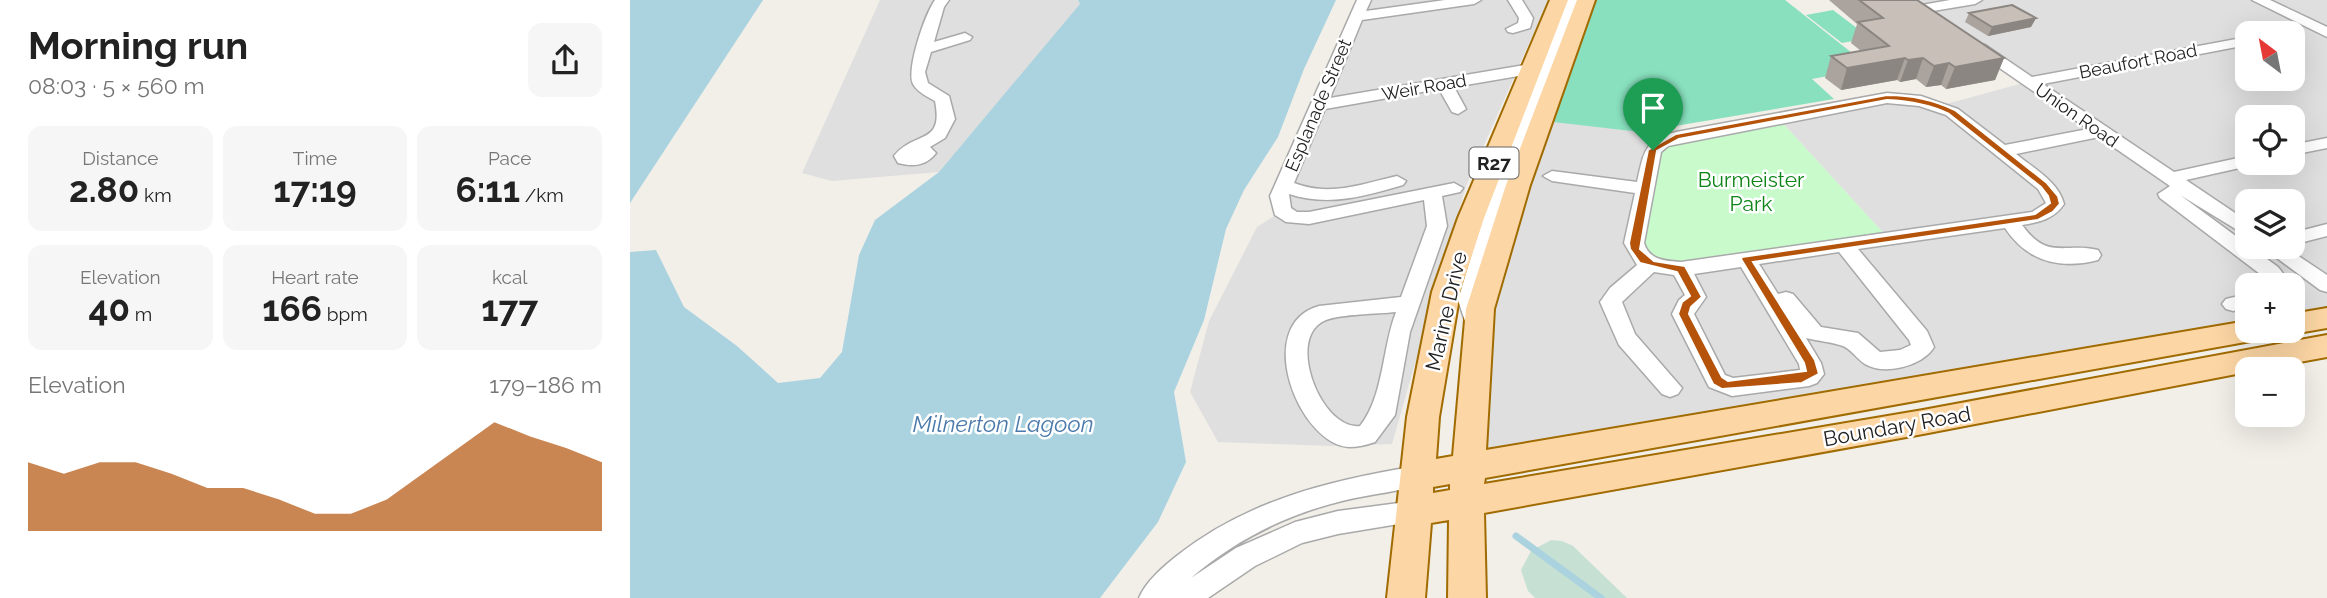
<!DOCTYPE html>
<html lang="en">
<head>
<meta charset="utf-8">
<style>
  :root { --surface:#fff; --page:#f6f6f6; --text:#222; --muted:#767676; --accent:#b45309 }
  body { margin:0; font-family:Raleway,sans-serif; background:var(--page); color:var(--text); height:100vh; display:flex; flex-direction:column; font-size:26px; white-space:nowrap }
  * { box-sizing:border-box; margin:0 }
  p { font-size:23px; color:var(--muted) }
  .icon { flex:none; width:38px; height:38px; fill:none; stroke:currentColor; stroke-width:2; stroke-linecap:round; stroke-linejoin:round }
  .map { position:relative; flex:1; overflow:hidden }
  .details { display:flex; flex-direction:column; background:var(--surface); width:630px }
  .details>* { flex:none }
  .needle { width:46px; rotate:328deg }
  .buttons { position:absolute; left:1605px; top:21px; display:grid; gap:14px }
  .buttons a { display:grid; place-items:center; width:70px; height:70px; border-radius:14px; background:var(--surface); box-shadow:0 7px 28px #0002; font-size:35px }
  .pin { position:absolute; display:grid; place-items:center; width:60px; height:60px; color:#fff; margin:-72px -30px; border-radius:50% 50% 50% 0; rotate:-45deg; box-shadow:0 0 7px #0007 }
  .pin .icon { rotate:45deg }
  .round { display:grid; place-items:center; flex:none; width:74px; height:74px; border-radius:14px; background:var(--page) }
  .headline { display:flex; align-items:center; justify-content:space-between; height:119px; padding:0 28px }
  h1 { font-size:38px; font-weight:700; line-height:52px }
  .figures { display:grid; grid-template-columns:repeat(3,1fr); gap:10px; height:119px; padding:7px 28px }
  .figures div { display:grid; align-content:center; border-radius:14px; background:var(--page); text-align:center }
  .figures b { font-size:35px; font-weight:700 }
  .figures small { font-size:19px; font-weight:400 }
  .figures p { font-size:19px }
  .chart { height:196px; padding:14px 28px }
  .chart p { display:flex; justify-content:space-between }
  .chart svg { width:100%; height:126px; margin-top:7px; fill:var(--accent); opacity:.7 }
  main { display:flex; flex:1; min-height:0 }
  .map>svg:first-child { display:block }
</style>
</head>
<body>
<main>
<section class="details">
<div class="headline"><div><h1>Morning run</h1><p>08:03 · 5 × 560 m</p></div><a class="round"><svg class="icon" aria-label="share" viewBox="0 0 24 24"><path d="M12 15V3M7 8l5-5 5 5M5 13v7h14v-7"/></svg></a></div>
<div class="figures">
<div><p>Distance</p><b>2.80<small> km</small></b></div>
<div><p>Time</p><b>17:19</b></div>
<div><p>Pace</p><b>6:11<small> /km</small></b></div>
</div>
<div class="figures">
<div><p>Elevation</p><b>40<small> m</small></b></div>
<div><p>Heart rate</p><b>166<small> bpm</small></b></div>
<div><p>kcal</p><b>177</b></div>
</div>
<div class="chart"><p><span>Elevation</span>179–186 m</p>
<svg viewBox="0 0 160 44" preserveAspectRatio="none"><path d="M0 44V20L10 24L20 20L30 20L40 24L50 29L60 29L70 33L80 38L90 38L100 33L110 24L120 15L130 6L140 11L150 15L160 20V44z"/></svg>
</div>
</section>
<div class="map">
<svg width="1697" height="598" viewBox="0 0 1697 598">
  <rect width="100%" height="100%" fill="#f2efe9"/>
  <g fill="#e0dfdf" fill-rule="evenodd">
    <path d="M250,0H448L451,4L309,172L202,181L172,173Z"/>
    <path d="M734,0H918L836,186L762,444L702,446L588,442L560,392L579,321L627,227L652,211Z"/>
    <path d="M1278,0H1697V318L1663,324L1662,285H1617V331H1621L838,468L847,326L912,120L1010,132L1258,238L1148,118L1257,98L1309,106L1397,82ZM1617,33H1662V79H1617ZM1617,117H1662V163H1617ZM1617,201H1662V247H1617Z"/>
  </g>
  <path fill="#c6e0d4" d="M921,540L932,541L943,546L997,598H905L898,591L891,570L901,551Z"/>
  <path fill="#c8facc" d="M1148,118L1259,239L1051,269L1008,255L1032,142Z"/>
  <g fill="#88e0be">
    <path d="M966,0H1155L1241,68L1182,79L1204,99L1010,132L923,122Z"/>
    <path d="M1203,10L1240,38L1212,43L1176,15Z"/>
  </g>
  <g fill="#aad3df">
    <path d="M0,0H133L0,203Z"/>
    <path d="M448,0H706L674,69L648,137L614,190L596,229L574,320L544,392L556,462L528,522L470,598H0V252L26,250L54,307L107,346L148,383L190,378L212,352L229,255L245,220L309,172L450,4Z"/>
  </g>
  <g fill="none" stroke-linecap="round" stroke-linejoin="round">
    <path stroke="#aad3df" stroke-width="7" d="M886,536L971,598"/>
    <defs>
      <g id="minor">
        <path d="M305,0H319L314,7L304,42L335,33L342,37L340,40L301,52L295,72L298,83L319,96L325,119L315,138L300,147L306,153C296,166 283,167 268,163L264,156C285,130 314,146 305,101C298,97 287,92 283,84C276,69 295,14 305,0Z"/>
        <path d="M727,0H741L736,11L815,0H851L844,4L732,20L700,98L901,64L909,69L901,74L824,87L836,109L828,114L822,112L809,89L695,109L664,183C700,197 731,184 767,176L776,181L773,185C735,196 699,207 659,194L661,208L667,212H679L824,183L833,188L830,192L812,196L817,226L780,332L765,415L745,442C737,445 727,447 719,447C669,444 622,325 689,306L771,297L797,226L794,200L679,224L656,222L645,215L640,196ZM766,312C752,348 754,396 730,426C691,431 654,336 696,320C711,314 748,314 766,312Z"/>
        <path d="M878,0H892L903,18L900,28L883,33L878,32L876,29L888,23L889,18Z"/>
        <path d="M937,0H951L880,187L850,300L857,325L854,330L846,333L838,330L828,300L862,187Z"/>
        <path d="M1320,0H1352L1345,4L1291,13L1284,9L1286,6Z"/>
        <path d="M1622,0H1640L1697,27V37Z"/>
        <path d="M1617,37V45L1413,84L1544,172L1617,156V163H1625L1623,165L1556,180L1617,221V236L1550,195L1648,267L1662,285H1641L1634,277L1530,198L1528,194L1540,186L1469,137L1386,154C1403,168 1428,181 1434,204C1424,219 1410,222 1392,225C1418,261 1435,242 1468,250L1471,255L1468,260C1429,270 1397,261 1375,228L1228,249L1297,331L1304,347C1293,366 1254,376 1235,364C1227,359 1221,349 1213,346C1202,342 1188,341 1176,338L1191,363L1194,374L1187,383L1179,386L1102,396L1079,387L1042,314L1049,300L1055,295L1044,275L1024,272L992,302L1005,334L1052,388L1048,394L1040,397L1032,394L989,345L970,302L980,288L1007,265L994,243L1005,193L922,181L913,176L922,171L1007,182C1014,153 1013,140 1046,132L1257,93L1291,96L1328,109L1375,145L1458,129L1345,51L1343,48L1345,45H1355L1402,77ZM1257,103L1289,106L1316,115L1408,189L1416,203L1402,212L1051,262C1035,261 1019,260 1014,243L1031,152L1038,146ZM1209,252L1279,340L1281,345L1270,350L1250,352L1228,333L1191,327L1163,294L1156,292L1148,294L1129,264ZM1111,267L1169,364L1170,370L1103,378L1095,375L1064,314L1076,297L1064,274Z"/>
        <path d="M1697,138V148L1662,155V145Z"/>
        <path d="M1697,224V236L1662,245V233Z"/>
        <path d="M1632,247H1655L1697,275V292L1690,290Z"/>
        <path d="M1617,294V308L1603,311L1596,309L1592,304L1596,299Z"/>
        <path d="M787,466L796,469L800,476L796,483C769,492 740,494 712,501C655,515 606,540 561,578L606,548L665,522L708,511L784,501L793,504L797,512L793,520L708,534L672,543L625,566L578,598H509C516,581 534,566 548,555C618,500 701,480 787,466Z"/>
      </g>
      <g id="major">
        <path d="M920,0H938L854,218L830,292L809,417L806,459L823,456L836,309L876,185L947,0H965L900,185L864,309L856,450L1617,321V331H1636L1631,338L1621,341L855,478L854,484L1293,410L1697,335V357L1631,369H1617V372L1293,434L854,513L856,598H818L819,520L801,523L795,598H757L777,417L802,292L828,218ZM820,484V490L803,493V487Z"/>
        <path d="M1697,308V328L1662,334L1652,331H1662V314Z"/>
      </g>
    </defs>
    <use href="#minor" stroke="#a9a9a9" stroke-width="3"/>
    <use href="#major" stroke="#a06b00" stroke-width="4"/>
    <use href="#minor" fill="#fff" fill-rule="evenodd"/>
    <use href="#major" fill="#fcd6a4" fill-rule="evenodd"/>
  </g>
  <g fill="#aba49e">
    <path d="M1199,0H1287L1374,58L1365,80L1316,89L1311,85L1296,87L1286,79L1270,82L1267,80L1211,90L1195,78L1201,56L1231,51L1221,43L1227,24Z"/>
    <path d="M1339,13L1406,18L1401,27L1358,36L1335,22Z"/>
  </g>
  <g fill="#8b8681">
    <path d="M1406,18L1401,27L1358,36L1362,27Z"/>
    <path d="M1275,58L1267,80L1211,90L1217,68Z"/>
    <path d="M1293,58L1286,79L1270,82L1278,60Z"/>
    <path d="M1374,58L1365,80L1316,89L1325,67Z"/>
    <path d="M1319,63L1311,85L1296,87L1304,66Z"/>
  </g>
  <g fill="#c7bfb8" stroke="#8b8681" stroke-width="2">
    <path d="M1229,0H1287L1374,58L1325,67L1319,63L1304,66L1293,58L1278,60L1275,58L1217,68L1201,56L1259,46L1228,22L1253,18Z"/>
    <path d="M1382,5L1406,18L1362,27L1339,13Z"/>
  </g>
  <path fill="#b45309" stroke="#fff" stroke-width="2" fill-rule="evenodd" d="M1257,95C1281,95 1304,100 1325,110L1417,183L1428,196L1430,204L1423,212L1408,220L1123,262L1185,360L1189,374L1172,383L1092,389L1083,384L1048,314L1052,302L1060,296L1047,272L1010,263L1000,249L999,243L1018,150L1046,134ZM1257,100C1279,101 1299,104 1319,114L1411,187L1418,196L1420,203L1405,214L1112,257L1111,259L1174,363L1176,371L1098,381L1092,377L1059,314L1061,307L1072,297L1055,266L1024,261L1010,249L1027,151L1049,139Z"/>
  <g text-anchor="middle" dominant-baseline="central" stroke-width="5" stroke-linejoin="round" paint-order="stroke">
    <g font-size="18" fill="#222" stroke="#fff">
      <text transform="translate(1508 61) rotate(-11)">Beaufort Road</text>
      <text transform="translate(794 87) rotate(-10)">Weir Road</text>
      <text transform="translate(688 105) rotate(-67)">Esplanade Street</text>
      <text transform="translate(1447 115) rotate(35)">Union Road</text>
    </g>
    <rect fill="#fff" stroke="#646464" stroke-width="2" x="839.5" y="147.5" width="49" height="31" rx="5"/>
    <g font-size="19" font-weight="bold" fill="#222">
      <text x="864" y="163">R27</text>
    </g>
    <g font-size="21" fill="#0c8416" stroke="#fff">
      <text x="1121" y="179">Burmeister<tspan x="1121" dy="24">Park</tspan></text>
    </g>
    <g font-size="21" fill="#222" stroke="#fff">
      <text transform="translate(816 311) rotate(-77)">Marine Drive</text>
      <text transform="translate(1267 426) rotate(-10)">Boundary Road</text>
    </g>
    <g font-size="23" font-style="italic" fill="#4a7aab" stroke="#fff">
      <text x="373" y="423">Milnerton Lagoon</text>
    </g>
  </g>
</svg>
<div class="buttons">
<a><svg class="needle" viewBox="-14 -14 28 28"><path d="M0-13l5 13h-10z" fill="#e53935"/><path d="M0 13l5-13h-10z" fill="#767676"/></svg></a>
<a><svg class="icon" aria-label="locate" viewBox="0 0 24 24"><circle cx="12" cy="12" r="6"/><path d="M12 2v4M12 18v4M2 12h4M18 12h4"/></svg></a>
<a><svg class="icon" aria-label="layers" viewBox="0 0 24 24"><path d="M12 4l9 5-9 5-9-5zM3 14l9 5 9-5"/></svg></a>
<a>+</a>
<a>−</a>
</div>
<div class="pin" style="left:1023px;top:150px;background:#1e9e55"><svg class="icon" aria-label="arrive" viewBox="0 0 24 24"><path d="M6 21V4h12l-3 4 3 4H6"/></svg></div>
</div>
</main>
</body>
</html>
